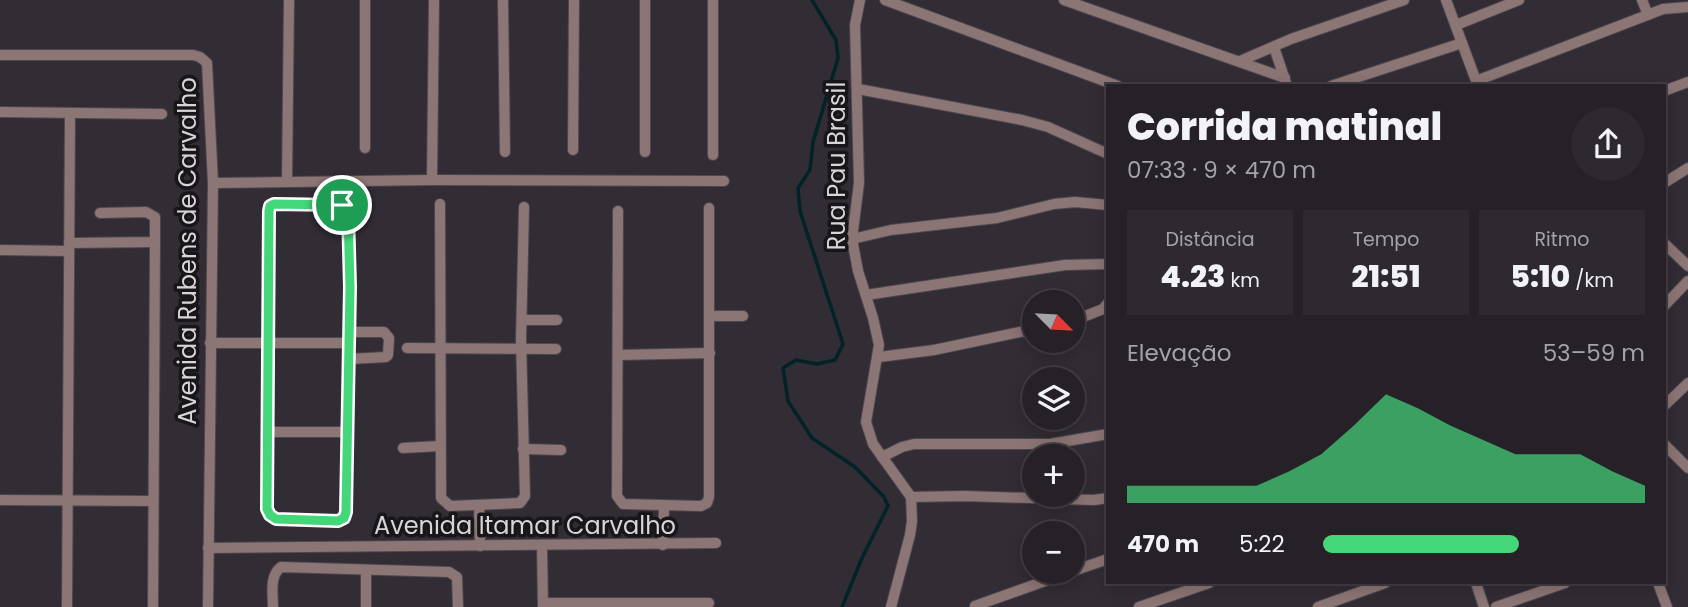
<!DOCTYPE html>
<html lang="pt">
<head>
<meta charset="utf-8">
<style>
  :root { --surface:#262127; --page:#2e292f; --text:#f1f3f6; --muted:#a4a3a7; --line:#423e44; --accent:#44d77a }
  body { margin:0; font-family:Poppins,sans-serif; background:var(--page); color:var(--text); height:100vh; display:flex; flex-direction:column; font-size:26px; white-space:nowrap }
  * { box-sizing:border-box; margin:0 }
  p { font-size:23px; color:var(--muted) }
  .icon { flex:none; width:38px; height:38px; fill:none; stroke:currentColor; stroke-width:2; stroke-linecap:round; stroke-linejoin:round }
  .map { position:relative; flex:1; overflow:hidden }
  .drawer { position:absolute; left:1106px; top:84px; width:560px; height:500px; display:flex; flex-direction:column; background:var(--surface); border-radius:0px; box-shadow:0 4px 18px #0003,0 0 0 2px var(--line) }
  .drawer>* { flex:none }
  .needle { width:46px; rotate:114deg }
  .tools { position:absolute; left:1022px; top:290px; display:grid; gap:14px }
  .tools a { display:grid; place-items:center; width:63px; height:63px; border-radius:50%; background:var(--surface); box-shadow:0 4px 18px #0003,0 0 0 2px var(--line); font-size:35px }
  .pin { position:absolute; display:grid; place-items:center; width:60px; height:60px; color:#fff; margin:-30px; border:4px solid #fff; border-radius:50%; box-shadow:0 2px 7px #0007 }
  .round { display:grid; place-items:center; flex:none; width:74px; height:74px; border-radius:37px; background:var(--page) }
  .summary { display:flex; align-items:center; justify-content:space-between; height:119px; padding:0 21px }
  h1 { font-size:38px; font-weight:800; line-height:52px }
  .figures { display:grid; grid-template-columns:repeat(3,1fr); gap:10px; height:119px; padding:7px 21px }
  .figures div { display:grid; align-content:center; border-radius:0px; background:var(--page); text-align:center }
  .figures b { font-size:30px; font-weight:800 }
  .figures small { font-size:19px; font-weight:400 }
  .figures p { font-size:19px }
  .chart { height:196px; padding:14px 21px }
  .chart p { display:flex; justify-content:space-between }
  .chart svg { width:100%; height:126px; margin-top:7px; fill:var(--accent); opacity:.7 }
  ul { padding:0 21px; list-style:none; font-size:23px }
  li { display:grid; grid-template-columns:112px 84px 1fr; align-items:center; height:52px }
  li i { height:18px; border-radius:9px; background:var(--accent) }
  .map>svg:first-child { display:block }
</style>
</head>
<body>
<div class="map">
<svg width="1688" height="607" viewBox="0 0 1688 607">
  <rect width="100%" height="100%" fill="#322c34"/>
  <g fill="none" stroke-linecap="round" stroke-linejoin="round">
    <path stroke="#012327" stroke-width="3.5" d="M812,0L836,40L838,58L813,142L810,170L798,188L800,211L843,344L835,360L817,364L796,360L783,368L788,401L812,438L855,467L884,497L888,506L862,558L842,607"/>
    <defs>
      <g id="minor">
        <path d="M365,0V148"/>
        <path d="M503,0L505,152"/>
        <path d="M860,0L855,25L859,183L852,239L858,271L873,318L879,345L866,422L873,444L911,497L912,521L910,535L891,607"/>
        <path d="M885,0L1118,86"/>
        <path d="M1064,0L1285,78"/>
        <path d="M1446,0L1478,86"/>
        <path d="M1642,0L1648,15"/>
        <path d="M1456,25L1519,0"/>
        <path d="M1274,47L1287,86"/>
        <path d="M0,55H193L200,57L207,63L213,183L208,607"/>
        <path d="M1240,61L1291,39L1404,0"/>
        <path d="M1476,81L1663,9L1688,7"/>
        <path d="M1331,86L1462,43"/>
        <path d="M858,89L1022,120L1048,127L1108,154"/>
        <path d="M1664,91L1688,82"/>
        <path d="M0,112L162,114"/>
        <path d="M573,150L574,0"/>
        <path d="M645,152V0"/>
        <path d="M713,155V0"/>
        <path d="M432,180L434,0"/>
        <path d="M287,181L289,0"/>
        <path d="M213,183L432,180L724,181"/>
        <path d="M1664,183L1688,168"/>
        <path d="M274,203L339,205L348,212L350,287L346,512L344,518L338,521L276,519L269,515L267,509L269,211L270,206Z"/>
        <path d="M440,204L441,498L450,506L520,503L525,496L521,340L524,207"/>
        <path d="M618,211L617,496L623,504L701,506L707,503L709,497V208"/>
        <path d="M852,239L891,230L997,218L1054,204L1075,202L1108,205"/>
        <path d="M69,243L155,242V217L146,212L100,213"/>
        <path d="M1664,243L1688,266"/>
        <path d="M0,250L68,251"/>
        <path d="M866,295L1065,265L1108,264"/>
        <path d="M1664,306L1688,281"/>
        <path d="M709,316H743"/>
        <path d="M522,320H557"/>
        <path d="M1073,321L1103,309L1108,303"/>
        <path d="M210,343H349"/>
        <path d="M407,348L556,349"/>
        <path d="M618,355L710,353"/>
        <path d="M879,357L934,350L1034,329"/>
        <path d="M349,359L386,357L388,355L389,338L384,332H349"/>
        <path d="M1664,406L1688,383"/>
        <path d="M267,432H347"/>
        <path d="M1664,444L1688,468"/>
        <path d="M403,448L440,446"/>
        <path d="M523,449L561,450"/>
        <path d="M882,457L902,447L914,444H1050L1108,434"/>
        <path d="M911,497L964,496L1094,500L1108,498"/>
        <path d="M0,500L153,501"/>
        <path d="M479,506L480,546"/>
        <path d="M663,545L664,506"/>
        <path d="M542,546L543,607"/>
        <path d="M208,548L716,543"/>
        <path d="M366,570V607"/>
        <path d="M1073,571L1108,559"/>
        <path d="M1476,583L1484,607"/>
        <path d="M1658,583L1667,607"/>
        <path d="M543,603H709"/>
        <path d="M975,606L1070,572"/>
        <path d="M67,607L70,113"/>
        <path d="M153,607L155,242"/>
        <path d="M273,607C273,594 269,576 281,567L449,572L457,577L458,607"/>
        <path d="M1139,607L1209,583"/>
        <path d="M1318,607L1385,583"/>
        <path d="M1496,607L1565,583"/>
      </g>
    </defs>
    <use href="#minor" stroke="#4d474e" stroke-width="12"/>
    <use href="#minor" stroke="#8c7575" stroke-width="10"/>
  </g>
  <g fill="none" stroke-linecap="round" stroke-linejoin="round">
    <defs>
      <path id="route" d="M274,204L339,205L348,212L350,287L346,512L344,518L338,521L276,519L270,515L267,509L269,211L270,206Z"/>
    </defs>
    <use href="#route" stroke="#fff" stroke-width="14"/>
    <use href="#route" stroke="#44d77a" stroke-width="9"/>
  </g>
  <g text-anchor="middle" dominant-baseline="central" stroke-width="7" stroke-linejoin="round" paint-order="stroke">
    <g font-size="24" fill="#d8d4d9" stroke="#181619">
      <text transform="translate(836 166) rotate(-90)">Rua Pau Brasil</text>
      <text transform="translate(187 251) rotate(-90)">Avenida Rubens de Carvalho</text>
      <text x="525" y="525">Avenida Itamar Carvalho</text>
    </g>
  </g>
</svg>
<div class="tools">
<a><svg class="needle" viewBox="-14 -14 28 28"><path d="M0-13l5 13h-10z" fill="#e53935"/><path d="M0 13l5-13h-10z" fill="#a4a3a7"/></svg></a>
<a><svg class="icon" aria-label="layers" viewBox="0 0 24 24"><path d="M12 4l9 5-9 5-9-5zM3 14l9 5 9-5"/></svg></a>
<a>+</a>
<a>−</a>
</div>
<div class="pin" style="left:342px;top:205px;background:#1e9e55"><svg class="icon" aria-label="arrive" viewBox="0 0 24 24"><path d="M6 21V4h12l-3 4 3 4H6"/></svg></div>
<section class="drawer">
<div class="summary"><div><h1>Corrida matinal</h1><p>07:33 · 9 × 470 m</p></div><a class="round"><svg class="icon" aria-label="share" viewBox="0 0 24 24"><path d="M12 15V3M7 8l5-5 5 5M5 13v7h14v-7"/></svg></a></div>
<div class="figures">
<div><p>Distância</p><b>4.23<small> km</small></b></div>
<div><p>Tempo</p><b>21:51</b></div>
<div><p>Ritmo</p><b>5:10<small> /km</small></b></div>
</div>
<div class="chart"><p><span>Elevação</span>53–59 m</p>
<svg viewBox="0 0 160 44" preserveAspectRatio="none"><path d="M0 44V38L10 38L20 38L30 38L40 38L50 33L60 27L70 17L80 6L90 11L100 17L110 22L120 27L130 27L140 27L150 33L160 38V44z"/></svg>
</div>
<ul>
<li><b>470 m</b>5:22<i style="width:61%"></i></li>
</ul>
</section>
</div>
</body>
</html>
